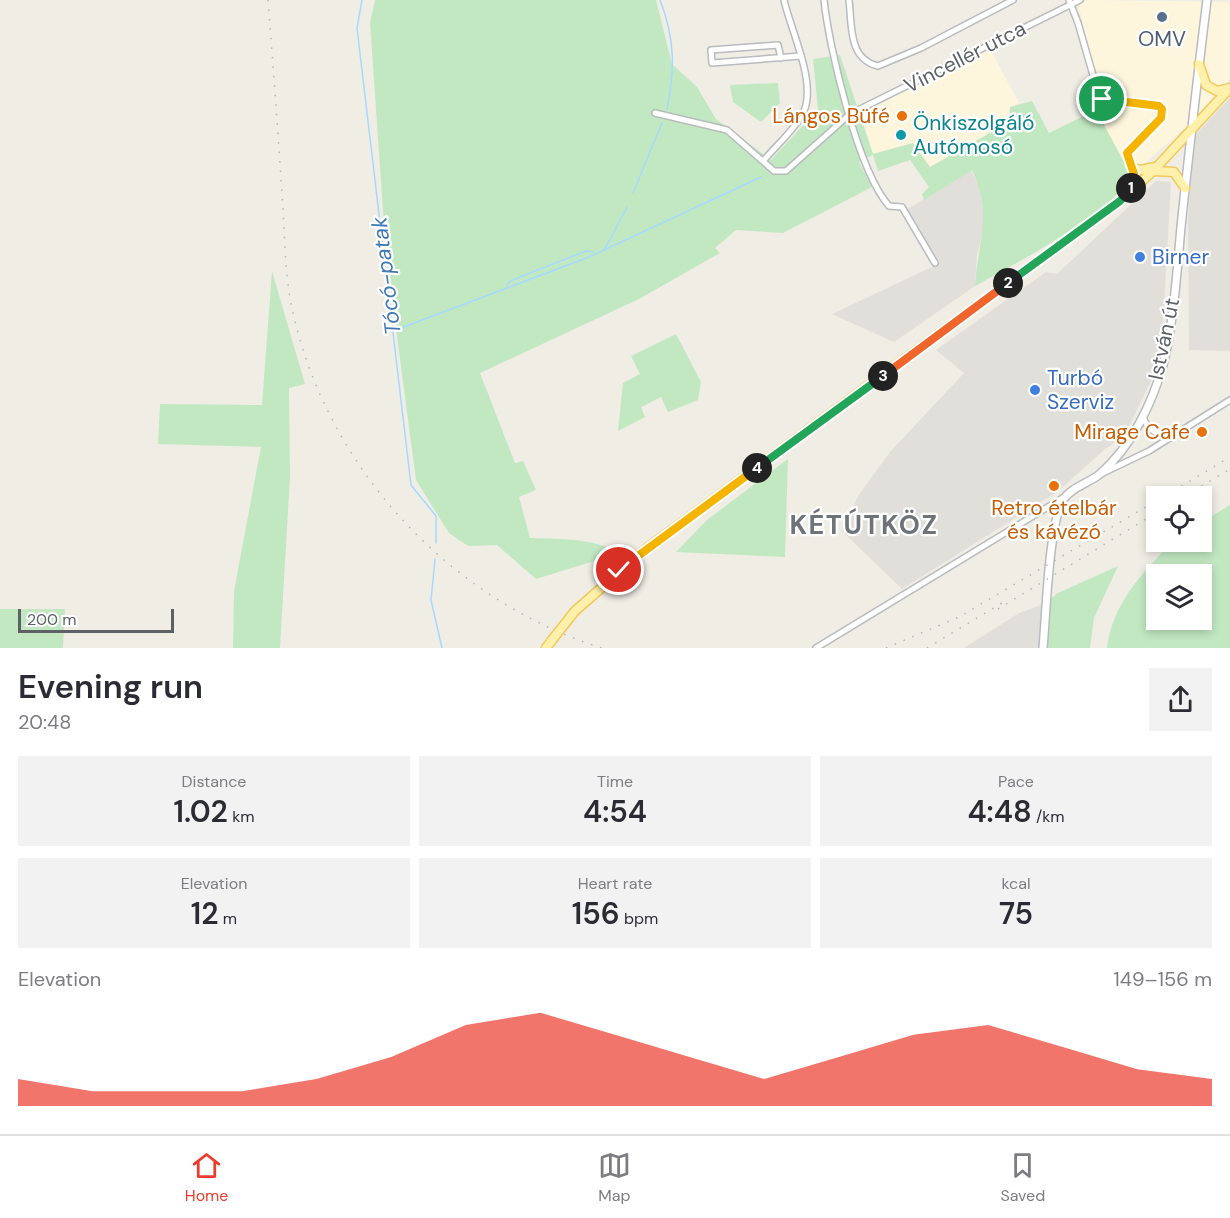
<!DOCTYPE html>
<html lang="en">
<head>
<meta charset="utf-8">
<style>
  :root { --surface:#fff; --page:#f2f2f3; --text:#2b2b33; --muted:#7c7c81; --line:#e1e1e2; --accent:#ed3c2e }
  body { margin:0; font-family:"DM Sans",sans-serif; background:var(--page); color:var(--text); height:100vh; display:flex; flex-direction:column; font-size:22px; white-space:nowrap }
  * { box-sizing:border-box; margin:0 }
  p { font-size:20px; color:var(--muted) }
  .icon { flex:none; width:33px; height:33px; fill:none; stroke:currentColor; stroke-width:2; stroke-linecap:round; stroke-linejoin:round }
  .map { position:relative; height:648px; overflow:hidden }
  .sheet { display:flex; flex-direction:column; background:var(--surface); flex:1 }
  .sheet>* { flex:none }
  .fabs { position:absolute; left:1146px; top:486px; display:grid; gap:12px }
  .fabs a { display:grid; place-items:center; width:66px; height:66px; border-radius:0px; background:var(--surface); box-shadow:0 3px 9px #0003; font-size:30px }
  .scale { position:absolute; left:18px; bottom:15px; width:156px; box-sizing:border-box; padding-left:6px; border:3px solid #5d6166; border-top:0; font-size:16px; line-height:21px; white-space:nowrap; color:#5d6166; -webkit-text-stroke:4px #fff; paint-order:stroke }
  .pin { position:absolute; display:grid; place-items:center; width:51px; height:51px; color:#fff; margin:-26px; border:3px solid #fff; border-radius:50%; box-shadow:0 2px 6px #0007 }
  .km { position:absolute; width:30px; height:30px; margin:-15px; border-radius:50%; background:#222; color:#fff; font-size:16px; line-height:30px; text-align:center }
  .round { display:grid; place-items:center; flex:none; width:63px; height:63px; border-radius:0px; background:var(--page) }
  .overview { display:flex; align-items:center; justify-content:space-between; height:102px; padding:0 18px }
  h1 { font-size:33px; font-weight:600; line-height:45px }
  .metrics { display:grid; grid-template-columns:repeat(3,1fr); gap:9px; height:102px; padding:6px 18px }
  .metrics div { display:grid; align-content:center; border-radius:0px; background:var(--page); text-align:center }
  .metrics b { font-size:30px; font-weight:600 }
  .metrics small { font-size:16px; font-weight:400 }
  .metrics p { font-size:16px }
  .chart { height:168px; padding:12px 18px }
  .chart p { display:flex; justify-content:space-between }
  .chart svg { width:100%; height:108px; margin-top:6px; fill:var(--accent); opacity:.7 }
  .tab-bar { display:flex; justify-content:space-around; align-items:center; height:84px; border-top:2px solid var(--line); background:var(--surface); font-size:16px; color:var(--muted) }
  .tab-bar a { display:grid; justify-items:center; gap:3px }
  .tab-bar .active { color:var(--accent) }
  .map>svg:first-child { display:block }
</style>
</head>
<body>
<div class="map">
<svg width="1230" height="648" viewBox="0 0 1230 648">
  <rect width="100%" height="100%" fill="#f0ede5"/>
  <g fill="#fef6dc">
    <path d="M1088,0L1230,2V79L1185,128L1131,175L1096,110L1099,108L1100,93L1078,4Z"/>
    <path d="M989,47L1019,103L1010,107L1009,122L930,167L913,143L873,154L861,114Z"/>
  </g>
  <g fill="#e1dfda">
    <path d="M1230,98V351L1189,350L1188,218L1194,136Z"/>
    <path d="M971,170L980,189L985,227L977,254L975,286L894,342L832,314L934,266L936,261L906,210Z"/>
    <path d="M1156,181L1171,182L1161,360L1125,435L1104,450L1057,492L902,589L842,531L858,496L890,452L964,373L936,350L1046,272L1057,274Z"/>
    <path d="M1044,604L1039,648H964L1019,613Z"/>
  </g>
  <g fill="#c2e8c2" fill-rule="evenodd">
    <path d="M375,0H656L672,64L697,87L716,119L771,160L818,109L813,59L840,55L873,154L913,143L930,167L1009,122L1010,107L1032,101L1049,133L1096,110L1131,175C1121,209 1009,267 975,286C978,240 993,215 972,170L924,200L922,194L929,187L910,160L878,171L873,155L859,162L872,187L783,233L736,230L715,248L720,253L639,299L480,373L515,463L523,461L536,490L519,497L530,538C560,539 593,538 620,553L536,579L497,545L468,546L449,533L416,480L386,253L370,23Z"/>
    <path d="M778,83L780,103L761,122L733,102L730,85Z"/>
    <path d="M272,271L305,384L289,388L290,477L280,648H233L234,591L261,447L158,444L160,404L262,405Z"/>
    <path d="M676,334L701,382L698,400L668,412L661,397L641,407L645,417L618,431L623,383L640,374L631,356Z"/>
    <path d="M788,459L785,557L676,552L707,520Z"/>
    <path d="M1230,505V648H1107C1113,602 1142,574 1172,542H1202V522ZM1156,574H1202V620H1156Z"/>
    <path d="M1118,566L1094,618L1090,648H1039L1044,604L1058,593Z"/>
    <path d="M0,609H65L63,648H0Z"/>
  </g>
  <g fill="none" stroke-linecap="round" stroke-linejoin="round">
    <g stroke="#a6d9ff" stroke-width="1.5">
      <path d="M362,0L357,28L411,485L436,516V543"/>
      <path d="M660,0C675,38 675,70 667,109"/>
      <path d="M633,193L662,123"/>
      <path d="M605,249L627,207"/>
      <path d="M507,285L510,281L586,251L593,252"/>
      <path d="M401,328L589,257L761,177"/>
      <path d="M391,331L399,328"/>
      <path d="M435,559L431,600L442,648"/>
    </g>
    <defs>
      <g id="minor">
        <path d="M824,0C829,48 858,171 889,206L902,207L935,263"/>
        <path d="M849,0C852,25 848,59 878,66L921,48L1013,0"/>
        <path d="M1069,0L1078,23L1099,96L1107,100L1159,106L1162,109L1158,122L1127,153L1132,168"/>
        <path d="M781,58L778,45L711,50L712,63L801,56"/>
        <path d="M655,113L727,130L774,171H786L850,114L1080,0"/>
        <path d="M764,160C776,146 791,133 801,117C820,88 791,32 784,0"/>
        <path d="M1143,416C1147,431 1158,435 1172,436"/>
        <path d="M1103,473L1149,451L1230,400"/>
        <path d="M816,648L1066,496"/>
      </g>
      <path id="tertiary" d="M1043,648C1046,616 1049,523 1063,500C1070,488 1089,483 1100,474C1131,447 1152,404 1163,365C1175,317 1177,266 1182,217C1190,144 1198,72 1207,0"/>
      <g id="primary">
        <path d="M1199,64L1206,85L1217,91L1230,88"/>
        <path d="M1154,171L1174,172L1185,188"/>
        <path d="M1130,190L1134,179L1132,168L1141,170L1155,167"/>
        <path d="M575,611L647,548L1120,201L1153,171L1230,88"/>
        <path d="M546,648L552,640"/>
      </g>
    </defs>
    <use href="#minor" stroke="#b8bbbf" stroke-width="8"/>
    <use href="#tertiary" stroke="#b8bbbf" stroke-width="10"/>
    <use href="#primary" stroke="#f4c85a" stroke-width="11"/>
    <use href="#minor" stroke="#fff" stroke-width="5"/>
    <use href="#tertiary" stroke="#fff" stroke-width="7"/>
    <use href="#primary" stroke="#fff1ab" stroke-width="8"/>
    <g stroke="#b4b5b6" stroke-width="1.5" stroke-dasharray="1.5 8" stroke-linecap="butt">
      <path d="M268,0C273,65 278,130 282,195C285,232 284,271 292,308C325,465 448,600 602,648"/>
      <path d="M1165,496L1230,457"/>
      <path d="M1185,496L1230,469"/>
      <path d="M998,609L1156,513"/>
      <path d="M886,648L959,617L1156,501"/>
      <path d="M927,648L1002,603"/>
    </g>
    <defs>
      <path id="primary-bridge" d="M552,640L575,611"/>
    </defs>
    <use href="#primary-bridge" stroke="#f4c85a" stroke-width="11" stroke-linecap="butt"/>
    <use href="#primary-bridge" stroke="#fff1ab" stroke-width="8"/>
  </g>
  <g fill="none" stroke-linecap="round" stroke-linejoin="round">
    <defs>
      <path id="split-1" d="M1102,99L1159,106L1162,109L1161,118L1127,153L1134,174L1131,188"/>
      <path id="split-2" d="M1008,283L1120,201L1131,188"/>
      <path id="split-3" d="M883,376L1008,283"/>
      <path id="split-4" d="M757,468L883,376"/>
      <path id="split-5" d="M619,570L757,468"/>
    </defs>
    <use href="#split-1" stroke="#fff" stroke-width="12"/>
    <use href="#split-2" stroke="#fff" stroke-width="12"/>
    <use href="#split-3" stroke="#fff" stroke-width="12"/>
    <use href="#split-4" stroke="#fff" stroke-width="12"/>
    <use href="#split-5" stroke="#fff" stroke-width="12"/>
    <use href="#split-1" stroke="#f5b400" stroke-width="8"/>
    <use href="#split-2" stroke="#22a559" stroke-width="8"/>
    <use href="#split-3" stroke="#f0652b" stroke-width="8"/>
    <use href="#split-4" stroke="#22a559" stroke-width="8"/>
    <use href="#split-5" stroke="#f5b400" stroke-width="8"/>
  </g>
  <circle fill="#5c6f8a" stroke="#fff" stroke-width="2" cx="1162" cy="17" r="6"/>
  <g fill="#e8710a" stroke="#fff" stroke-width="2">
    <circle cx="902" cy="116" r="6"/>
    <circle cx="1202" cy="432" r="6"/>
    <circle cx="1054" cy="486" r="6"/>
  </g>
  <circle fill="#0f9aa8" stroke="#fff" stroke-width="2" cx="901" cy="135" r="6"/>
  <g fill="#3f7fe0" stroke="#fff" stroke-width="2">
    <circle cx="1140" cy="257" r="6"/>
    <circle cx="1035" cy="390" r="6"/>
  </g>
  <g text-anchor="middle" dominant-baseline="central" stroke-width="4.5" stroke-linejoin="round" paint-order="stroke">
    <g font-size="21" fill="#4e5e75" stroke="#fff">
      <text x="1162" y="39">OMV</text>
    </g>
    <g font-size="21" fill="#5d6166" stroke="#fff">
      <text transform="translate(965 57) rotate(-27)">Vincellér utca</text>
      <text transform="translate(1164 339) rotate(-78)">István út</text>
    </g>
    <g font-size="21" fill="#c56008" stroke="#fff" text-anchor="end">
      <text x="890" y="116">Lángos Büfé</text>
      <text x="1190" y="432">Mirage Cafe</text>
      <text x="1054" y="508" text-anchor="middle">Retro ételbár<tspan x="1054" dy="24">és kávézó</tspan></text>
    </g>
    <g font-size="21" fill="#0d838f" stroke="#fff" text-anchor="start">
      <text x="913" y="123">Önkiszolgáló<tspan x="913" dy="24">Autómosó</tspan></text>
    </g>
    <g font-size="21" fill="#366cbe" stroke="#fff" text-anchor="start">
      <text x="1152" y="257">Birner</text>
      <text x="1047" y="378">Turbó<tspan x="1047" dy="24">Szerviz</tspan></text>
    </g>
    <g font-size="22" font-style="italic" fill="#4079b4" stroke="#fff">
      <text transform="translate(386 276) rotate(-97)">Tócó-patak</text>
    </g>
    <g font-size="27" font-weight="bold" letter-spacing="1.5" fill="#6e7378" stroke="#fff">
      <text x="864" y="524">KÉTÚTKÖZ</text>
    </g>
  </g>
</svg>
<div class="fabs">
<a><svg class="icon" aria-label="locate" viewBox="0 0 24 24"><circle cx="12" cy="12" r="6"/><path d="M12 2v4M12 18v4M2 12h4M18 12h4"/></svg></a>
<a><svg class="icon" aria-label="layers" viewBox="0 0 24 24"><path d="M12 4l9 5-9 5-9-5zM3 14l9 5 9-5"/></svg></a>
</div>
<div class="scale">200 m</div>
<div class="pin" style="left:1102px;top:99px;background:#1e9e55"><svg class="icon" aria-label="arrive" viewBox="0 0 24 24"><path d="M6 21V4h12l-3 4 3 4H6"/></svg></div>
<div class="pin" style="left:619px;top:570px;background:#d93025"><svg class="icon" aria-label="check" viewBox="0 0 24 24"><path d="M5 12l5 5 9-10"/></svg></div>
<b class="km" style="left:1131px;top:188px">1</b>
<b class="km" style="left:1008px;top:283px">2</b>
<b class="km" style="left:883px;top:376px">3</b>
<b class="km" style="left:757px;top:468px">4</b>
</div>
<section class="sheet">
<div class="overview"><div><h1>Evening run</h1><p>20:48</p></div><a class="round"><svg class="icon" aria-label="share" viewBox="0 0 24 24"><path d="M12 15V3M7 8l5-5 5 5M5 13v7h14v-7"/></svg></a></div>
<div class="metrics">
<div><p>Distance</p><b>1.02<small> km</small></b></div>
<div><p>Time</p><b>4:54</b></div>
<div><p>Pace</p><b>4:48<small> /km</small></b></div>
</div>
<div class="metrics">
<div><p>Elevation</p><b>12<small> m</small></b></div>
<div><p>Heart rate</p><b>156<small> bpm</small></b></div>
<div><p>kcal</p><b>75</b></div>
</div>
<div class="chart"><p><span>Elevation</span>149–156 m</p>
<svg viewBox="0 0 160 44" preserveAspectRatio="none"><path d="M0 44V33L10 38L20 38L30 38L40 33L50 24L60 11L70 6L80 15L90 24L100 33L110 24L120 15L130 11L140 20L150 29L160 33V44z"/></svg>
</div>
</section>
<nav class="tab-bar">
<a class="active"><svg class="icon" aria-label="home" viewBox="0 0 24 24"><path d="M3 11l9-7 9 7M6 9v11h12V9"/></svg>Home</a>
<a><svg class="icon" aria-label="map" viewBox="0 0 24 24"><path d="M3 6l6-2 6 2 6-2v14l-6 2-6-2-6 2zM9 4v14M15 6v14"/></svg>Map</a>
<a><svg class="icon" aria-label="saved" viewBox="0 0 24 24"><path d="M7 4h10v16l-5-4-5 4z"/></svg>Saved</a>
</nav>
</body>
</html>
